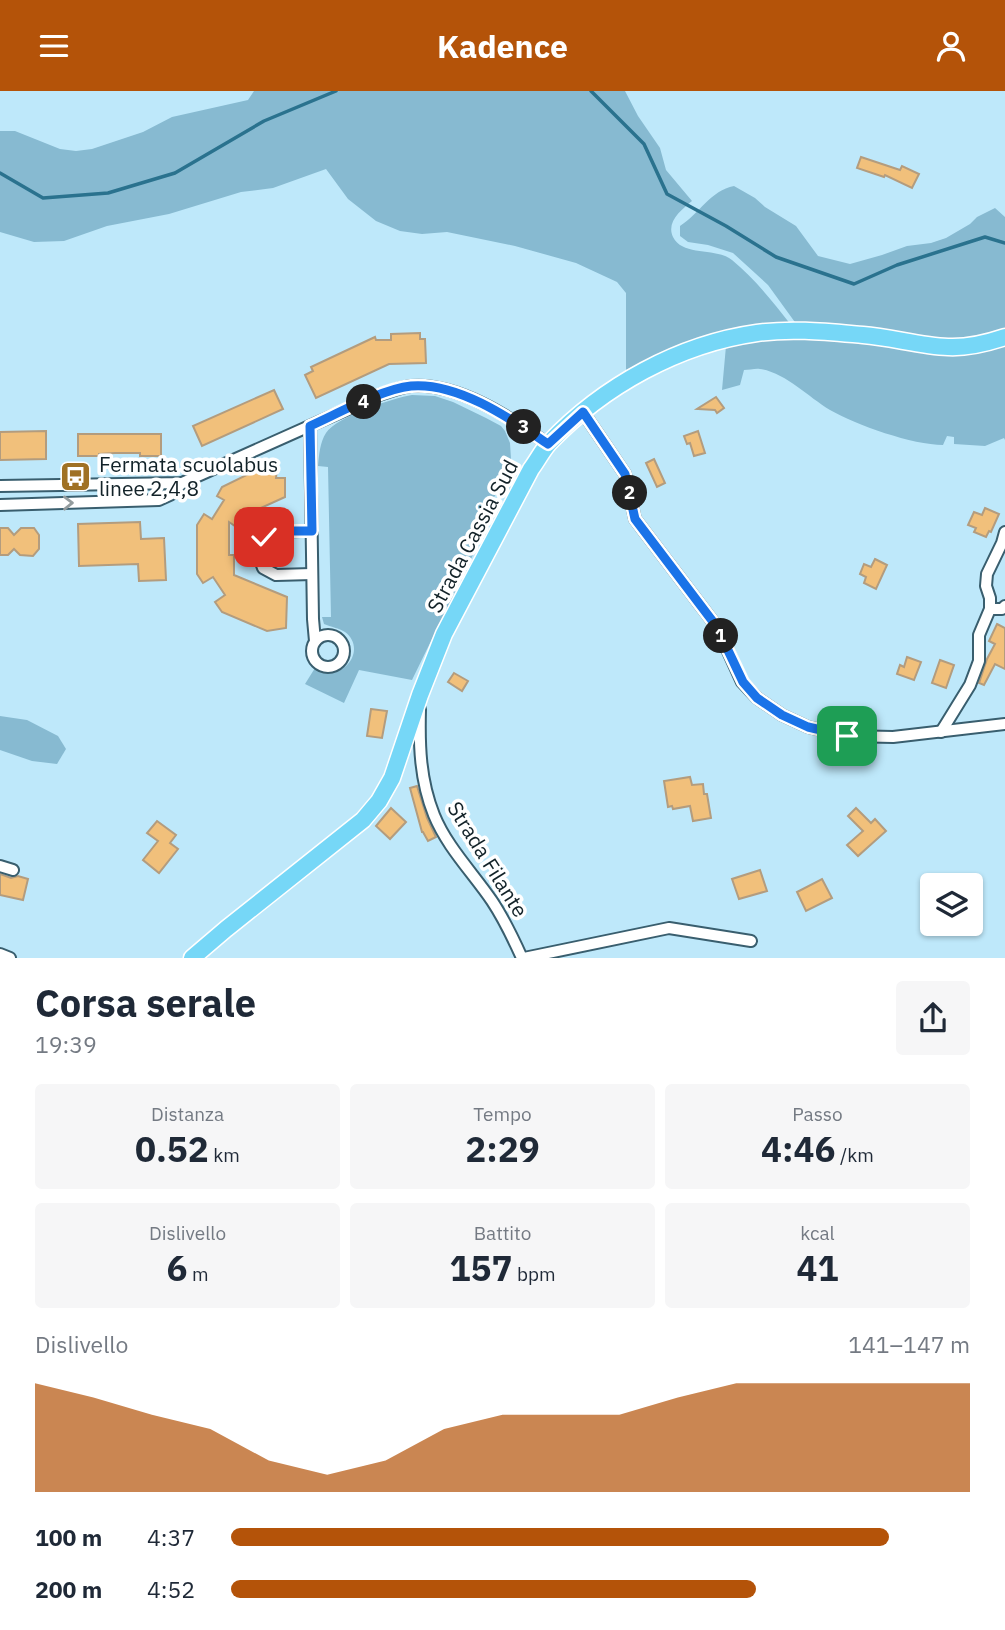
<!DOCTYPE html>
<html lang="it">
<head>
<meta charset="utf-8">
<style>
  :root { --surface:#fff; --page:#f6f6f7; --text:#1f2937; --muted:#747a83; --accent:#b45309 }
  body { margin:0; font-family:"IBM Plex Sans",sans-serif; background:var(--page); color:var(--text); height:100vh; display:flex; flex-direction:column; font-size:26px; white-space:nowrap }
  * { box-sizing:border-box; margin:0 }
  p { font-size:23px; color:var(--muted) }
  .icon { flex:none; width:38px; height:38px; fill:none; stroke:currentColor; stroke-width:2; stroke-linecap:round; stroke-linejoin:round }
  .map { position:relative; height:867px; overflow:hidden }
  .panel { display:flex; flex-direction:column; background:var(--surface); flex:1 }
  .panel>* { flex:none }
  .fabs { position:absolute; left:920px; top:782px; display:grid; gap:14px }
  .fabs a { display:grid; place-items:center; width:63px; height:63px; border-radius:7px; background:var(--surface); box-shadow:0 2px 5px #0004; font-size:35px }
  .pin { position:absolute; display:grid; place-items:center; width:60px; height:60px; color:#fff; margin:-30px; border-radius:14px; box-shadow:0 4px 10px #0006 }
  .km { position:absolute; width:35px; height:35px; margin:-18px; border-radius:50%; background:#222; color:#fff; font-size:19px; line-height:35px; text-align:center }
  .round { display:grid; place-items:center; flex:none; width:74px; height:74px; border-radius:7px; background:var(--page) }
  .overview { display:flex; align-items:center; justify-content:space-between; height:119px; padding:0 35px }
  h1 { font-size:38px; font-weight:700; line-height:52px }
  .stats { display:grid; grid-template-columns:repeat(3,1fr); gap:10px; height:119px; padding:7px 35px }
  .stats div { display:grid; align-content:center; border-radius:7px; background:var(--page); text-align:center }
  .stats b { font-size:35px; font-weight:700 }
  .stats small { font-size:19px; font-weight:400 }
  .stats p { font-size:19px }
  .chart { height:196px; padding:14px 35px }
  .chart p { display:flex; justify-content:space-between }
  .chart svg { width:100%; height:126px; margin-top:7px; fill:var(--accent); opacity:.7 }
  ul { padding:0 35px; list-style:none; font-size:23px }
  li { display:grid; grid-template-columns:112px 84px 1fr; align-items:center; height:52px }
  li i { height:18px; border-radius:9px; background:var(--accent) }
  header { display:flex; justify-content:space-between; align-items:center; height:91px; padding:0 35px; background:var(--accent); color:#fff; font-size:32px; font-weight:700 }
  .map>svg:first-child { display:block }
</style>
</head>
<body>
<header><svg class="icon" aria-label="menu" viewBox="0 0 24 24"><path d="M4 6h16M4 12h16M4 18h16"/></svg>Kadence<svg class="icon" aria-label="person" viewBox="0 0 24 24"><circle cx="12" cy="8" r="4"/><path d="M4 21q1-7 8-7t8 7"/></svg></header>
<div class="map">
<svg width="1005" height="867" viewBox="0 0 1005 867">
  <rect width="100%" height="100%" fill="#bee8fa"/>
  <g fill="#87bad1">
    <path d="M254,0H625L638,25L660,57L666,79L692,110C681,119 666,131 673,146C683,166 716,156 732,169C755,188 773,211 791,234L688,254L626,279V202L617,191L576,172L515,155L447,141L422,143L400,140L376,130L348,108L326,78L273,97L241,101L169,123L107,135L64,150L34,151L0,141V40H15L60,58L76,60L92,58L143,41L172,26L248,9Z"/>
    <path d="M734,95L755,107L765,116L796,135L818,165L850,173L882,164L907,155L931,152L946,147L970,133L977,126L995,117L1005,126V240L994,244L947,251L797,234L768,194L733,162L708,154L688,151L680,145V135C699,123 711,99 734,95Z"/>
    <path d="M798,246L1005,253V349L1004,347L985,355L954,353V346L947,345L943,354C913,354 856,334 830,319C808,306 786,282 760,278C756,277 749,279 744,279L740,294L722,299L726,255L759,249Z"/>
    <path d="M412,304L435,305L453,311L486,327L501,335L505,340L510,352L511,368L510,376L490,414L489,431L412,589L359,579L344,612L305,593L315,577C343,594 368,558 345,541C339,537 331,536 324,533L322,526H331L328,376L318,375C319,364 320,351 326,342C336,326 393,307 412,304Z"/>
    <path d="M0,625L27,629L58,645L66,658L57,673L32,670L0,659Z"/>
  </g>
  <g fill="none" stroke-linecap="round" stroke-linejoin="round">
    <g stroke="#2a728e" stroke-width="3.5">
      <path d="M591,0L644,53L667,103L726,135L776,166L854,193L897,174L985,146L1005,152"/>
      <path d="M0,82L43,107L108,102L175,82L264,30L336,0"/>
    </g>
  </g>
  <g fill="#f1c07b" stroke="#b39c7e" stroke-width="2">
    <path d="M861,66L900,79L902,75L919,83L912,97L885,84L884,86L857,77Z"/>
    <path d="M420,242V248H425L426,272L389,273L316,307L305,284L313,280L311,276L375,246L376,249H391V243Z"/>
    <path d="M274,299L283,318L202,355L193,335Z"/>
    <path d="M716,306L724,317L717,322L715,319L697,318Z"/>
    <path d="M46,340V368L0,369V341Z"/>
    <path d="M698,340L705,362L694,365L690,352L687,353L684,345Z"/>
    <path d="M78,343H161V365H140V362H115L99,363V365H78Z"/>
    <path d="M654,368L665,392L657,396L646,372Z"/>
    <path d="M265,375L277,377L276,387H285V406L241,426L235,435L229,431V464H234V484L287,506L286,537L267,540L222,521L215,511L225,504L213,486L203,492L197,483V434L204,423L212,428L224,409L217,405L222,396Z"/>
    <path d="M985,417L999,423L991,441L989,440L986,446L974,441L976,437L968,434L974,421L982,424Z"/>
    <path d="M140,431L141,448L164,447L166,489L139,490L138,473L79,475L78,433Z"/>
    <path d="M0,437H8L14,444L21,437H34L39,444V458L33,465L20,464L14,458L8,464H0Z"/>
    <path d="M875,468L887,474L876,498L864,492L866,486L860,483L864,473L871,476Z"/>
    <path d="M997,533L1005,537V578L995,573L984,594L979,592L987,568L995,553L989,550Z"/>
    <path d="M907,566L921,571L914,589L897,583L900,574L904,576Z"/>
    <path d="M940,569L954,574L946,597L932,592Z"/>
    <path d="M454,582L468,590L462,600L448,591Z"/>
    <path d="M371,618L387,620L382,647L367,645Z"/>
    <path d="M690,686L692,694L703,693L704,703H707L711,727L693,730L690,715L673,718L672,715L668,716L664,690Z"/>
    <path d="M417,695L427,727L436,746L428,750L423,741H422L410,697Z"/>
    <path d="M391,717L406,731L390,748L376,735Z"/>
    <path d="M856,717L871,732L875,728L886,740L858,765L847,754L863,740L848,725Z"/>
    <path d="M157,730L176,744L170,752L178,758L159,782L143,769L158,750L147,742Z"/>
    <path d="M760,779L767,800L739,808L732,788Z"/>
    <path d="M0,783L11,787L18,785L28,788L23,809L0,804Z"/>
    <path d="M822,788L832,807L806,820L797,801Z"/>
  </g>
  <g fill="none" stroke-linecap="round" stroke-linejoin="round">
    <defs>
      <g id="street">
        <path d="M583,321L625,383L635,428L717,536L742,591L757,607L782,624L808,636L847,645L893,646L1005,633"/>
        <path d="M310,335L313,528L315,550"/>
        <path d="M0,395L182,392L379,304C389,301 401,296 411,295C458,291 511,327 548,353"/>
        <path d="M0,414L159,409L170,404L182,392"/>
        <path d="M312,440C284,440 247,436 263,477L276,484L312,483"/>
        <path d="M990,518H1002L1005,515"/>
        <circle cx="328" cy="560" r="16"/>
        <path d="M420,618C419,655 420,689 434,724C447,756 473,782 492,810C504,828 513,847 522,867"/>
        <path d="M941,641L970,594L979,570V544L990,518V507L986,495L987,483L1002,452L1005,441"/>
        <path d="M0,775L13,779"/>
        <path d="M0,863L10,867"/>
        <path d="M524,867L669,837L751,850"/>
      </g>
      <path id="primary" d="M192,867L226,838L363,729L379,710L392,687L420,604L444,543L531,378C537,370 542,360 549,352C603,295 679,253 757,242C792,237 828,241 863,244C891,246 920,255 948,256C967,257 987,252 1005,246"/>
    </defs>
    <use href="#street" stroke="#395e6e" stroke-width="14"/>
    <use href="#primary" stroke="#fff" stroke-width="19"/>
    <use href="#street" stroke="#fff" stroke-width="10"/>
    <use href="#primary" stroke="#76d7f7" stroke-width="16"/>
  </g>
  <defs><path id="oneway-chevron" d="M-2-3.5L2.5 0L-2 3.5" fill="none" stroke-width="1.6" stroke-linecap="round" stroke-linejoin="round" transform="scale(1.75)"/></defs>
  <use stroke="#949c9e" href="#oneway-chevron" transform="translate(68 412) rotate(-1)"/>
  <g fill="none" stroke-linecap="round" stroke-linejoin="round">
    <defs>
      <path id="route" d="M264,446L275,440H312L310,335C337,323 382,298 411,295C458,291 511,328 548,353L583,321L625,383L635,428L717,536L743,591L757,607L782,624L808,636L847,645"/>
    </defs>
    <use href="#route" stroke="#fff" stroke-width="14"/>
    <use href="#route" stroke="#1a73e8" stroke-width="9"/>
  </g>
  <defs>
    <symbol id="bus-square" viewBox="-11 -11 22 22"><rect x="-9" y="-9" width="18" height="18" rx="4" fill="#a07124" stroke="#fff"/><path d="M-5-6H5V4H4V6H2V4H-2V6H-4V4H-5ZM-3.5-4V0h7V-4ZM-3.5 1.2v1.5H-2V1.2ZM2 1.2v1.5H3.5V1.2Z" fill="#fff"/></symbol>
  </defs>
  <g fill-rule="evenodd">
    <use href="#bus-square" x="58" y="368" width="35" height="35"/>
  </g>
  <g text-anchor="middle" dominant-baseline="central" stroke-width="7" stroke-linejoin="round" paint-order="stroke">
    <g font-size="21" fill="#122228" stroke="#fff" text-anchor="start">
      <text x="99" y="373">Fermata scuolabus<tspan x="99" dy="24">linee 2,4,8</tspan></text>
    </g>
    <g font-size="21" fill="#122228" stroke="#fff">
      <text transform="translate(472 445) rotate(-62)">Strada Cassia Sud</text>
      <text transform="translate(488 768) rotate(58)">Strada Filante</text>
    </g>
  </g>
</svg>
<div class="fabs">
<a><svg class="icon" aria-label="layers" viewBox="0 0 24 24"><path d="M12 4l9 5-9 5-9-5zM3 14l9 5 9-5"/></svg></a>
</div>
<div class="pin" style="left:847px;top:645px;background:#1e9e55"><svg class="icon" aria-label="arrive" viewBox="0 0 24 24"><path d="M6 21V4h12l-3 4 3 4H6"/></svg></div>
<div class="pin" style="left:264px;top:446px;background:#d93025"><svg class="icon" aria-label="check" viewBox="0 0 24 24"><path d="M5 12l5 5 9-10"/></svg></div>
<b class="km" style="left:721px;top:545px">1</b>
<b class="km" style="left:630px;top:402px">2</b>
<b class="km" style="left:524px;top:336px">3</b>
<b class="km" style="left:364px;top:311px">4</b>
</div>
<section class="panel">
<div class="overview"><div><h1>Corsa serale</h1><p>19:39</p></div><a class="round"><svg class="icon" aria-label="share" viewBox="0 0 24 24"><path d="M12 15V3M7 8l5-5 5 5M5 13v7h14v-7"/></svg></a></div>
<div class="stats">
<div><p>Distanza</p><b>0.52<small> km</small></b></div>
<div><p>Tempo</p><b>2:29</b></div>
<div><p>Passo</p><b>4:46<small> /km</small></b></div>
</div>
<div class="stats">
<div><p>Dislivello</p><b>6<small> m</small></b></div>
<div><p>Battito</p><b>157<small> bpm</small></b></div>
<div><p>kcal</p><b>41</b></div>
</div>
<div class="chart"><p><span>Dislivello</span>141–147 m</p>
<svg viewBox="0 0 160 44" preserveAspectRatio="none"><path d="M0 44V6L10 11L20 17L30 22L40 33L50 38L60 33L70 22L80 17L90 17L100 17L110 11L120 6L130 6L140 6L150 6L160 6V44z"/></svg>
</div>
<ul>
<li><b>100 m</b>4:37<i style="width:89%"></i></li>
<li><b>200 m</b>4:52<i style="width:71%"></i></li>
</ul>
</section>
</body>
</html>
